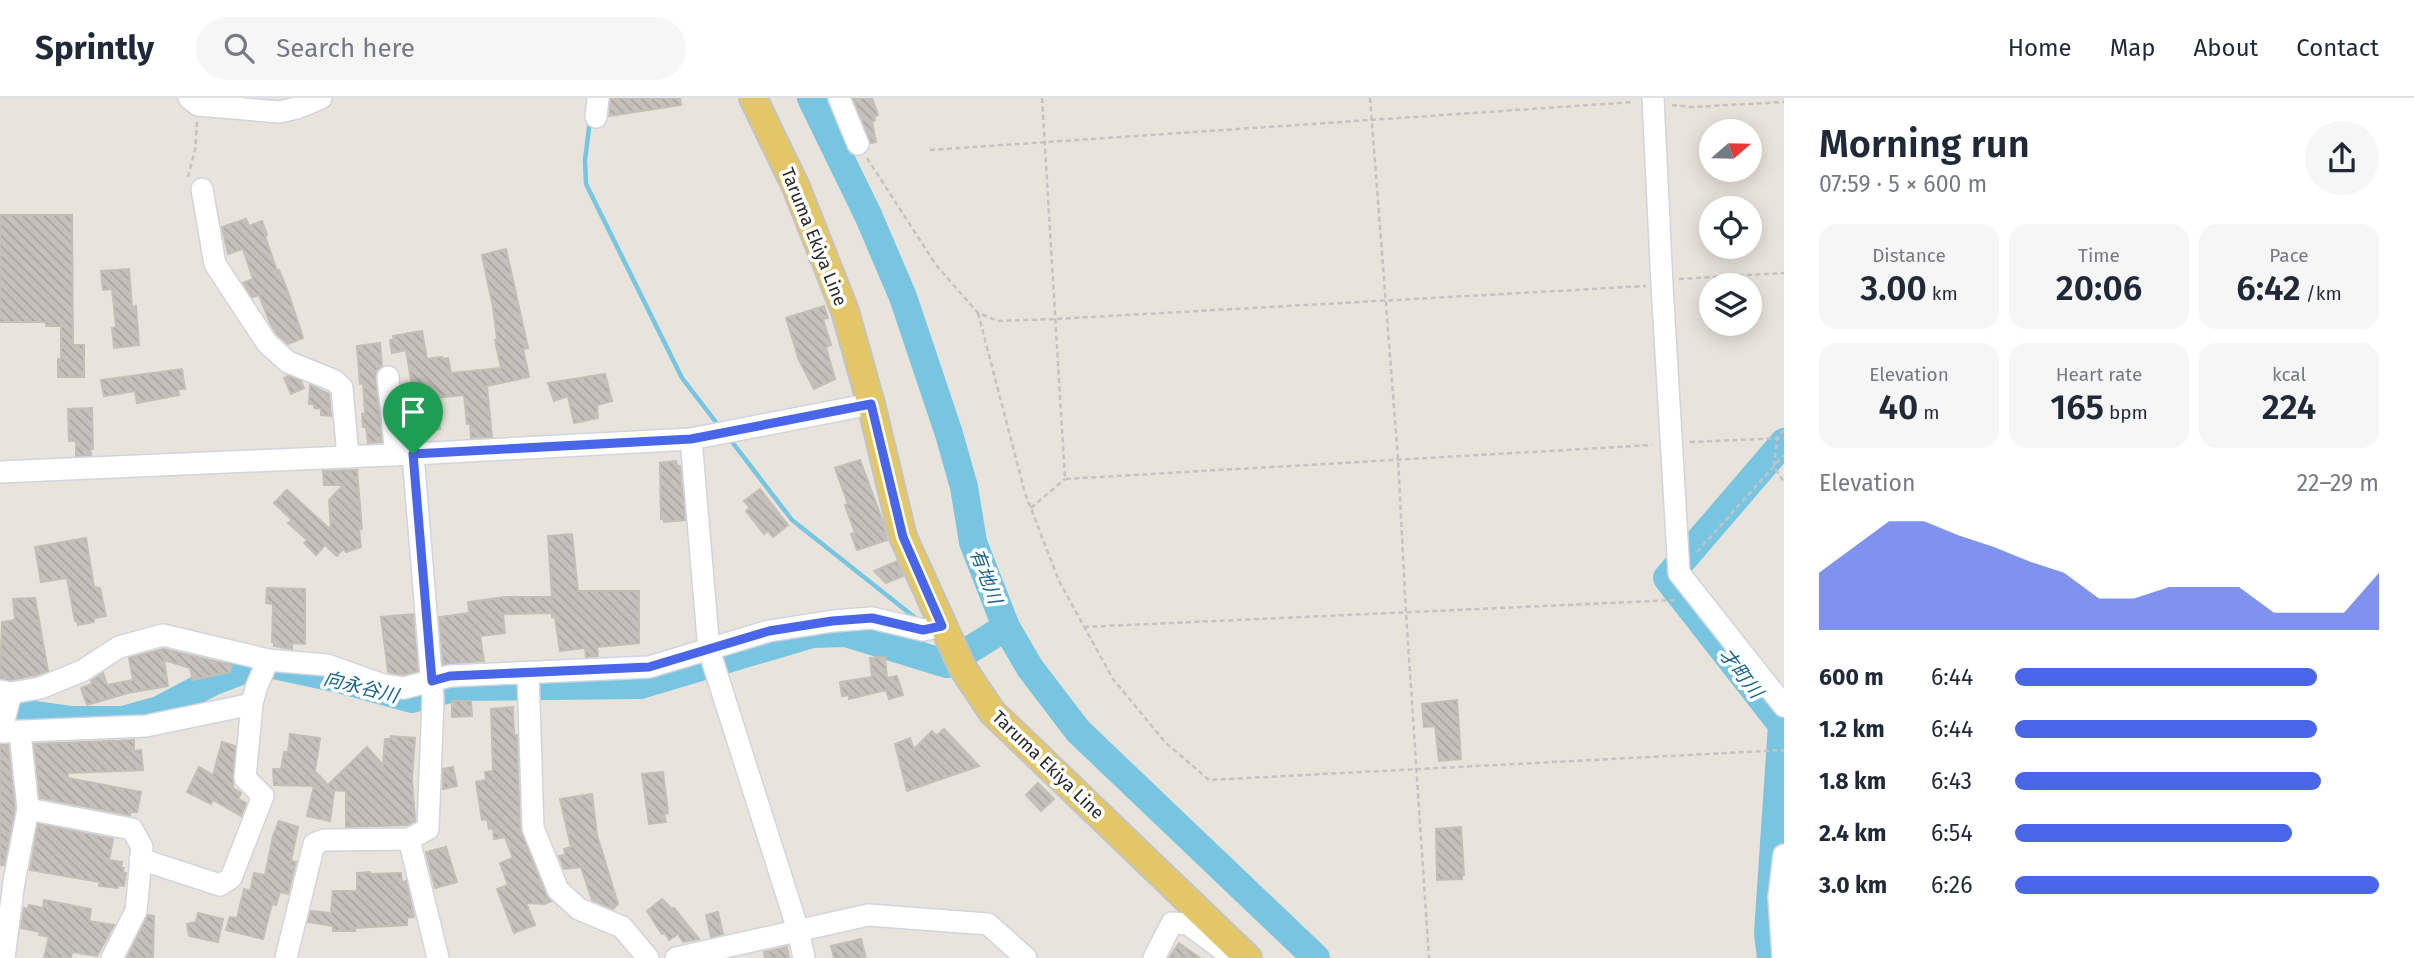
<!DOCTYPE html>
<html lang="en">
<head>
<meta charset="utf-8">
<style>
  :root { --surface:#fff; --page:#f6f6f7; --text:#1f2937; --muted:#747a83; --line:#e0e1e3; --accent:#4a66e8 }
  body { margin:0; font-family:"Fira Sans","Noto Sans JP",sans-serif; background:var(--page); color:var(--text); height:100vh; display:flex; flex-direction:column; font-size:26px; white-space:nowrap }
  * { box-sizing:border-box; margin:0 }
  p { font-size:23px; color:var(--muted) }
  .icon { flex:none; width:38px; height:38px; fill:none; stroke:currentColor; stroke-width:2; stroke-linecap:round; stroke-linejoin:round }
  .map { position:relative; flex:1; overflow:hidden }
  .panel { display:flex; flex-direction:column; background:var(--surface); width:630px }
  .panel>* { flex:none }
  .needle { width:46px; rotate:70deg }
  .buttons { position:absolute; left:1699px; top:21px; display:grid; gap:14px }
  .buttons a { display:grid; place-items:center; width:63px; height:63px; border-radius:50%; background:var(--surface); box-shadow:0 4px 18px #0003; font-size:35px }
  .pin { position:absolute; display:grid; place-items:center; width:60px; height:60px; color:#fff; margin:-72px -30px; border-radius:50% 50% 50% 0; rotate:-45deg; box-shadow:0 0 7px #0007 }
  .pin .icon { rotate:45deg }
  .round { display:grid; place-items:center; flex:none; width:74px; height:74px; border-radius:37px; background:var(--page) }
  .head { display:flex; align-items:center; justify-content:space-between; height:119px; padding:0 35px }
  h1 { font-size:38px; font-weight:600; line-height:52px }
  .stats { display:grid; grid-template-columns:repeat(3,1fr); gap:10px; height:119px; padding:7px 35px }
  .stats div { display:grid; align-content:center; border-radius:18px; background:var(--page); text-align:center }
  .stats b { font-size:35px; font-weight:600 }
  .stats small { font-size:19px; font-weight:400 }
  .stats p { font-size:19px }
  .chart { height:196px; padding:14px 35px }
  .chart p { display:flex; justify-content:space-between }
  .chart svg { width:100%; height:126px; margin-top:7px; fill:var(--accent); opacity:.7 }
  ul { padding:0 35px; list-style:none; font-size:23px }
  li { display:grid; grid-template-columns:112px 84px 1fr; align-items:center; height:52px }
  li i { height:18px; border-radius:9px; background:var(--accent) }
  header { display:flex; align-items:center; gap:42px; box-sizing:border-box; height:98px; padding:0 35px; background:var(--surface); border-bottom:2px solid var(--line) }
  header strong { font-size:33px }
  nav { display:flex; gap:38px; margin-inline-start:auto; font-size:24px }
  .search { width:490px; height:63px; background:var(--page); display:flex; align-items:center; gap:18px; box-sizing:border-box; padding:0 24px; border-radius:38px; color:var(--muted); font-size:26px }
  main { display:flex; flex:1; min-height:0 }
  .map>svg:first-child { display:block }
</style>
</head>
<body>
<header>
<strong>Sprintly</strong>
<div class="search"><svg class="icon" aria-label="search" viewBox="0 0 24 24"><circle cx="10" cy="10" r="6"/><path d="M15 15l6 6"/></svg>Search here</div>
<nav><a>Home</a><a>Map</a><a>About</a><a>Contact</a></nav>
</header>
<main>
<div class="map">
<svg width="1784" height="860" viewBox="0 0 1784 860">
  <defs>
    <pattern id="building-back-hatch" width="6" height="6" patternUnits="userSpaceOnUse" patternTransform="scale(1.75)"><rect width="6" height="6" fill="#c5c0bb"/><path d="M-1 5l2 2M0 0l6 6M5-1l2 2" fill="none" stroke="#a9a5a1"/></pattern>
  </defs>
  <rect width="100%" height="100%" fill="#e9e4db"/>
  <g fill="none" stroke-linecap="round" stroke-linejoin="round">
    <g stroke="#78c5e2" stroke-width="4.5">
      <path d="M590,22L585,62L586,86L682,280L719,328"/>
      <path d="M729,340L792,422L918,522"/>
      <path d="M920,558L923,545"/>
    </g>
    <g stroke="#78c5e2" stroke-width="28">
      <path d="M811,0L868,117L903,199L949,336L964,389L973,444L1006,529L1030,570L1078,633L1316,860"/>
      <path d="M0,612L72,622H123L159,612L212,584L254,568L274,567L339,581L412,601L458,589L640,587L812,536L846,535L947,566L1006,529"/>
      <path d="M1771,860L1768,835L1782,627L1667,480L1784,344"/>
    </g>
  </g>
  <g fill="url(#building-back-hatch)" stroke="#c4bfb5" stroke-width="2">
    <path d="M611,0H680L681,7L609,18Z"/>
    <path d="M853,0H872L878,17L874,19L875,22L872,24L876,44L871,45Z"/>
    <path d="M0,117H72L73,247H84V279H58V261H61V228H46V224H0Z"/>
    <path d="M246,121L249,128L262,123L267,137L265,138L277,173L279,172L288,194L303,240L288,246L277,236L270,225L259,197L252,199L243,185L253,181L243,151L228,156L222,129Z"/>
    <path d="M506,151L528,250L523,251L529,279L487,288L492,339L471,340L470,326H467L464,297L435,300L440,331L407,336L403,301L414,300L406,252L392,255L390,242L394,241L393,238L422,233L427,261L442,259V261L448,260L451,275L501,270L495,242L497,241L493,209L482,157Z"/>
    <path d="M129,171L132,209L136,208L139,247L114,250L112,230L116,229L112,191L103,192L101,173Z"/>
    <path d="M824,208L828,220L823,221L831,247L826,249L835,281L814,291L799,262L786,220Z"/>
    <path d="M380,245L382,268L376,273L375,280L382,344L368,345L366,329H363L362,316L365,315L363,285L360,286L357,248Z"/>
    <path d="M182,271L185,291H178L179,297L137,305L135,293L104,298L101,282Z"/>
    <path d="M605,276L612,303L597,307L598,320L574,325L568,298L554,303L548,285Z"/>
    <path d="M288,278L301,283L304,290L291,296L284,280Z"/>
    <path d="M310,287L329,296L331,318L321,317V311L314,310V306H309Z"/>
    <path d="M92,310L93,351H90L91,357L76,358V343H69L68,311Z"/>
    <path d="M860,362L883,424L887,442L857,452L851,436L855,435L845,407L848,406L835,370Z"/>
    <path d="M676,363L677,368H680L685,422L664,424V421H661L660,365Z"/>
    <path d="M357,372L362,431L359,432L361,449L346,454L343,451L337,458L325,447L316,457L304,445L307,442L288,425L292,422L274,405L287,392L331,432L329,402L343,387H324L323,373Z"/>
    <path d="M760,391L788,427L773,439L768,433L764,436L746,413L750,410L744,403Z"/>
    <path d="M572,436L578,493H639V545L597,549L598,558L586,559L585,550L560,553L555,520L552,519V515L503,516L505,535L480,538L484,563L443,566L439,519L469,515L468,504L505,499H552L548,438Z"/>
    <path d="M86,440L94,489L100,490L106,518L94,520V524L78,527L77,523H75L67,480L41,484L35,449Z"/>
    <path d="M897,463L903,478L886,485L874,473Z"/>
    <path d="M267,490L305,491V546L292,545V551L274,548V544H272L273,506L266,505Z"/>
    <path d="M35,500L48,573L36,577L11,582L0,580L2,524L15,522L13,501Z"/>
    <path d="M413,516L418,573L403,577L388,574L381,519Z"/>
    <path d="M163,551L232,567L230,574L193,582L190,570L164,562L168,588L128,595L87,607L81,590L92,586L91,583L103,575L107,587L133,582L129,560Z"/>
    <path d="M885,559L887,580L897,578L903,597L889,601L886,592L849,601V597L842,598L840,584L872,579L870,560Z"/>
    <path d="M1457,602L1461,661L1439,663L1435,628L1424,629L1422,606Z"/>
    <path d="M452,603H471L472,618L452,619Z"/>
    <path d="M513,609L514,637H517L520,731L546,797L551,803L544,806L526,805L535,827L514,835L497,791L508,787L500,765L513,760L505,739L494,741L493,730L489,731L487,721L482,722L476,684L486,682L485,674L493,673L491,611Z"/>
    <path d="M944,631L979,668L907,693L895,646L910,640L914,651L932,633L936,638Z"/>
    <path d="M290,636L320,640L315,673L328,687L367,649L383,667L385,641H390L391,638L415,640L412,680L415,723L407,727L346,729V693L332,692L334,694L330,723L307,718L314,688L274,687L273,671H281L284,654H288Z"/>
    <path d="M134,642V653L141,652L143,672L68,675V680L141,694L137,714H131L130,717L40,700L34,646Z"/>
    <path d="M222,644L235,648L233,690L241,695L238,701L246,705L241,718L213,702L211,706L187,694L199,669L213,677Z"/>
    <path d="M0,647H8L15,710L4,767H0Z"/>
    <path d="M453,669L457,688L443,691V671Z"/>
    <path d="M663,674L668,715L664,716L666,724L649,726L642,676Z"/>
    <path d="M1038,685L1054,701L1041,713L1026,697Z"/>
    <path d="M592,696L597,737L618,806L613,811L592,802L581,769L564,771L559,758L565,757L564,751L571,749L560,701Z"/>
    <path d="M279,723L298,729L291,763L296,764L288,796L280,794L276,807L272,806L263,841L226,832L230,819L237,820L244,791L250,793L254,775L265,777L273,738Z"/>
    <path d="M38,726L113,741L109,762L122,764L121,770H124L123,775H126L124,788L118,787V790L99,788L100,784L30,772Z"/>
    <path d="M1461,729L1464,777H1462V781L1437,782L1436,731Z"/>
    <path d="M446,749L457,784L435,790L426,754Z"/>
    <path d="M370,774V776L401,775L402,784L406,783L414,819L407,820V827L355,830V833H333V828L308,824L311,813L331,815L333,793H357V775Z"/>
    <path d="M662,801L672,811L674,810L699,841L683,844L678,836L669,842L665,835L662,836L647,813Z"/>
    <path d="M44,802L91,811L89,823L114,827L97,858L72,854L71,860H44L49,839L39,837L40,834L21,830L24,810L28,811L29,807L43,810Z"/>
    <path d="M718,814L723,836L711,839L706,817Z"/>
    <path d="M198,815L223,821L218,844L189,838L187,826L196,824Z"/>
    <path d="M148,817L154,818L153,860H127Z"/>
    <path d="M861,841L866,860H834L831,848Z"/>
    <path d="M1179,845L1200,860H1169Z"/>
    <path d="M787,849L789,860H765L764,854Z"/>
  </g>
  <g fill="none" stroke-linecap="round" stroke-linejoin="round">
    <defs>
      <g id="minor">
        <path d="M189,0L198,7L279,14L297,10L321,0"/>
        <path d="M839,0L858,46"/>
        <path d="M1653,0L1662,187L1679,475L1784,608"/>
        <path d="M596,19L598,0"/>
        <path d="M202,91L215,166L267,245L288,264L335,283L342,290L348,359"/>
        <path d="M388,279L396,357"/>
        <path d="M691,341L709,552L798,832L804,860"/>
        <path d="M0,374L413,356L691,341L871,306"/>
        <path d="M528,575L533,730L558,792L579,811L622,829L648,860"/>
        <path d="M0,593L11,595L40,590L82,573L119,549L163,537L268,562L327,567L383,587L404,590L450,578L649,569L769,533L833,523L872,520L923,532L942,528"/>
        <path d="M0,634L146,628L252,606"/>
        <path d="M5,634L4,622L11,595"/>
        <path d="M28,711L132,731L142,749L136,813L112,860"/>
        <path d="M409,741L438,860"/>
        <path d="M140,761L220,787L231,780L263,698L245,680L252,606L256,590L268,562"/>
        <path d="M4,860L14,784L28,711L20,635"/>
        <path d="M286,860L314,746L324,742L409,741L428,731L433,601L413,356"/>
        <path d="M676,860L868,817L988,826L1026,860"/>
        <path d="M1154,860L1172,825L1188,826L1234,860"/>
        <path d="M1783,860L1779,799L1784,757"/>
      </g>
      <path id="major" d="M753,0L796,89L845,213L871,306L903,439L962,569L992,614L1248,860"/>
    </defs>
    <use href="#minor" stroke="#d1d4e0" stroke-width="24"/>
    <use href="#major" stroke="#c3c3c3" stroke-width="30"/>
    <g stroke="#c3c3c3" stroke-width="2.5" stroke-dasharray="5 3.5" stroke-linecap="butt">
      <path d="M1042,0L1065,381L1652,347"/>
      <path d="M1370,0L1398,361L1406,515L1429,860"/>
      <path d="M1672,7L1692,9L1784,4"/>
      <path d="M930,52L1634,4"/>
      <path d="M867,60L936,167L978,215L998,223L1055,221L1646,188"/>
      <path d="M188,79L195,52L197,24"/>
      <path d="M1679,181L1784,175"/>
      <path d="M978,215L1025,395L1059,483L1113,581L1165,644L1209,682L1784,652"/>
      <path d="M1784,332L1777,340L1774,369L1784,384"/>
      <path d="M1690,344L1784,340"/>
      <path d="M1031,410L1065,381"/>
      <path d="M1697,454L1784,357"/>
      <path d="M1084,529L1675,502"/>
    </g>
    <use href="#minor" stroke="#fff" stroke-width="21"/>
    <use href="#major" stroke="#e3c767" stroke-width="26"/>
  </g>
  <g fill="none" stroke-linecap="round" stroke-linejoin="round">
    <defs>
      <path id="route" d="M871,306L903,439L942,528L923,532L872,520L832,523L769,533L649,569L450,578L432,583L413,356L691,341Z"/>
    </defs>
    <use href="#route" stroke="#fff" stroke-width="14"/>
    <use href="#route" stroke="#4a66e8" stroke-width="9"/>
  </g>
  <g text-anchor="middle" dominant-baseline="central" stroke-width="7" stroke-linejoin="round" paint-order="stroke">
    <g font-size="18" fill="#282828" stroke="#fff">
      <text transform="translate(814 139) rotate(68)">Taruma Ekiya Line</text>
      <text transform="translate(1048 667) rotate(44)">Taruma Ekiya Line</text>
    </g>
    <g font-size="19" font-style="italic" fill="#1a648b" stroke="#fff">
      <text transform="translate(986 478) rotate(69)">有地川</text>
      <text transform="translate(1741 575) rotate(52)">才町川</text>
      <text transform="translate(361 589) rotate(14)">向永谷川</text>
    </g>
  </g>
</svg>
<div class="buttons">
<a><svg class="needle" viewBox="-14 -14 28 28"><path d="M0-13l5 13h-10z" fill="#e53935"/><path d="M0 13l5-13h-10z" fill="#747a83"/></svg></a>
<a><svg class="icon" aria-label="locate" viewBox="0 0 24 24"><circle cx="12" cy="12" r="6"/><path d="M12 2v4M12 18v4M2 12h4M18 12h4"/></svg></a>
<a><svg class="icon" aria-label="layers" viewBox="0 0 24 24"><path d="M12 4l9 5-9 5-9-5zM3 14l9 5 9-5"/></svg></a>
</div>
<div class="pin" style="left:413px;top:356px;background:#1e9e55"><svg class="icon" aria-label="arrive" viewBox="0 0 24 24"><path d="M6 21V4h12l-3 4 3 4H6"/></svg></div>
</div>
<section class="panel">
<div class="head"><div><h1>Morning run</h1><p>07:59 · 5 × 600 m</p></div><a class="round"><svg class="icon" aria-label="share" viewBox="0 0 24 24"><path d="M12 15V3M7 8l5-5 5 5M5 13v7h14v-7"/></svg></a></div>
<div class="stats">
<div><p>Distance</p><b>3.00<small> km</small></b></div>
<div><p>Time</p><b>20:06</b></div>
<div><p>Pace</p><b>6:42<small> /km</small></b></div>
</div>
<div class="stats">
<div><p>Elevation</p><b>40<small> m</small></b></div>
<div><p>Heart rate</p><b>165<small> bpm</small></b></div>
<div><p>kcal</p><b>224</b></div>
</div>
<div class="chart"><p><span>Elevation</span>22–29 m</p>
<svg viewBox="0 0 160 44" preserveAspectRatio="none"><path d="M0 44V24L10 15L20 6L30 6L40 11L50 15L60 20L70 24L80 33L90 33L100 29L110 29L120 29L130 38L140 38L150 38L160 24V44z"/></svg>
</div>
<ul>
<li><b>600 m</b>6:44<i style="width:83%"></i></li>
<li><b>1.2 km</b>6:44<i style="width:83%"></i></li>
<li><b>1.8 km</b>6:43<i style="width:84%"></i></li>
<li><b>2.4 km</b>6:54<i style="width:76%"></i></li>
<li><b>3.0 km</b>6:26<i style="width:100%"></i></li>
</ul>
</section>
</main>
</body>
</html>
